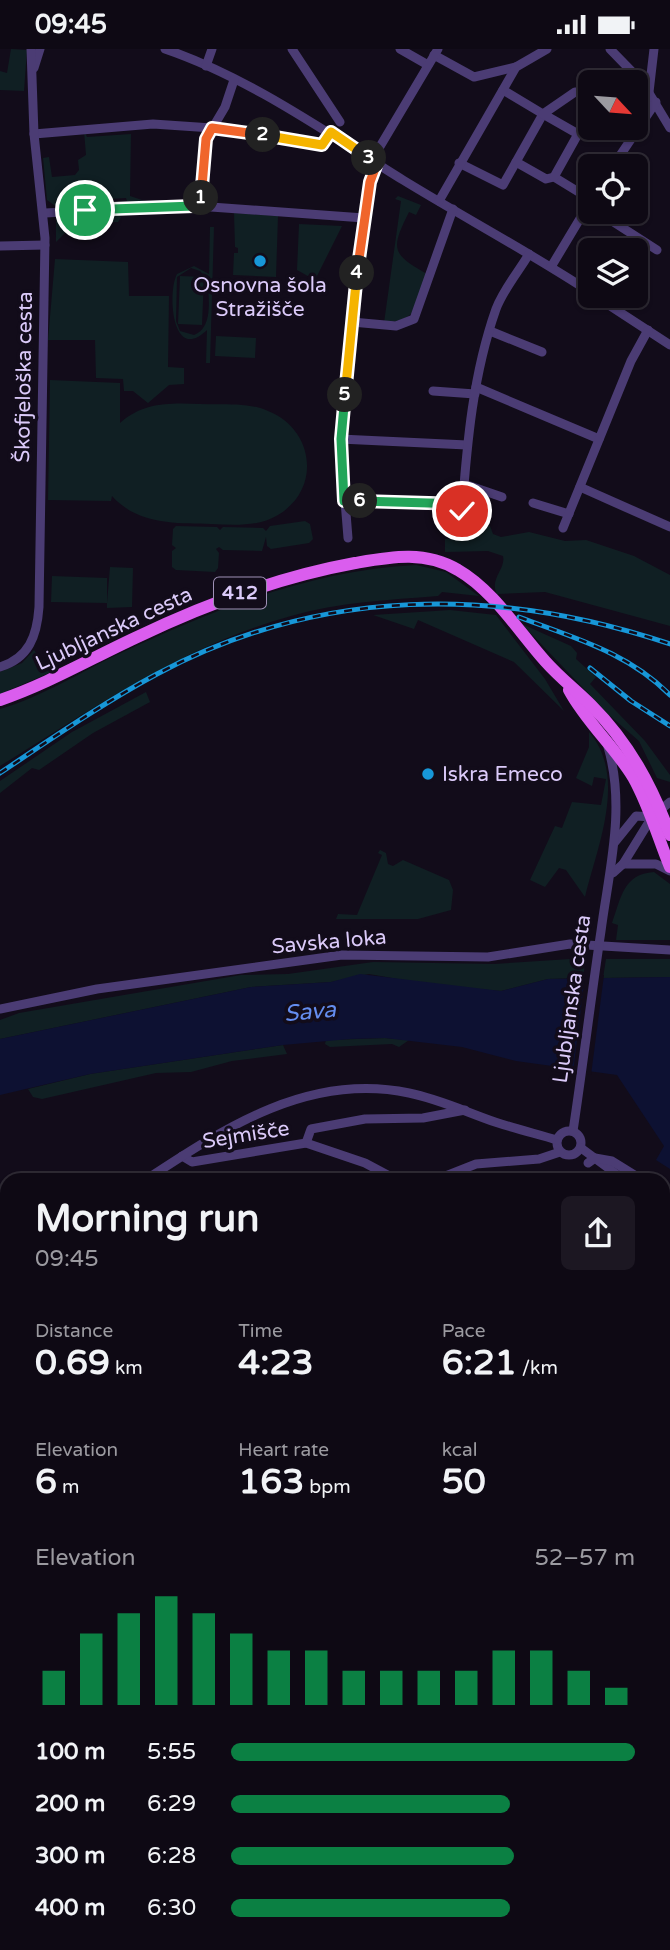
<!DOCTYPE html>
<html lang="en">
<head>
<meta charset="utf-8">
<style>
  :root { --surface:#0e0914; --page:#1c1722; --text:#f1f3f6; --muted:#9b9aa0; --line:#2e2a34; --accent:#0b8043 }
  body { margin:0; font-family:"Varela Round",sans-serif; background:var(--page); color:var(--text); height:100vh; display:flex; flex-direction:column; font-size:26px; white-space:nowrap }
  * { box-sizing:border-box; margin:0 }
  p { font-size:23px; color:var(--muted) }
  .icon { flex:none; width:38px; height:38px; fill:none; stroke:currentColor; stroke-width:2; stroke-linecap:round; stroke-linejoin:round }
  .map { position:relative; flex:1; overflow:hidden }
  .panel { position:absolute; left:0px; top:1124px; width:670px; height:779px; display:flex; flex-direction:column; background:var(--surface); border-radius:21px 21px 0 0; box-shadow:0 2px 5px #0004,0 0 0 2px var(--line) }
  .panel>* { flex:none }
  .needle { width:46px; rotate:116deg }
  .controls { position:absolute; left:578px; top:21px; display:grid; gap:14px }
  .controls a { display:grid; place-items:center; width:70px; height:70px; border-radius:10px; background:var(--surface); box-shadow:0 2px 5px #0004,0 0 0 2px var(--line); font-size:35px }
  .pin { position:absolute; display:grid; place-items:center; width:60px; height:60px; color:#fff; margin:-30px; border:4px solid #fff; border-radius:50%; box-shadow:0 2px 7px #0007 }
  .km { position:absolute; width:35px; height:35px; margin:-18px; border-radius:50%; background:#222; color:#fff; font-size:19px; line-height:35px; text-align:center }
  .round { display:grid; place-items:center; flex:none; width:74px; height:74px; border-radius:10px; background:var(--page) }
  .headline { display:flex; align-items:center; justify-content:space-between; height:119px; padding:0 35px }
  h1 { font-size:38px; font-weight:700; line-height:52px }
  .metrics { display:grid; grid-template-columns:repeat(3,1fr); gap:10px; height:119px; padding:7px 35px }
  .metrics div { display:grid; align-content:center }
  .metrics b { font-size:35px; font-weight:700 }
  .metrics small { font-size:19px; font-weight:400 }
  .metrics p { font-size:19px }
  .chart { height:196px; padding:14px 35px }
  .chart p { display:flex; justify-content:space-between }
  .chart svg { width:100%; height:126px; margin-top:7px; stroke:var(--accent); stroke-width:6 }
  ul { padding:0 35px; list-style:none; font-size:23px }
  li { display:grid; grid-template-columns:112px 84px 1fr; align-items:center; height:52px }
  li i { height:18px; border-radius:9px; background:var(--accent) }
  .status { display:flex; justify-content:space-between; align-items:center; height:49px; padding:0 35px; background:var(--surface); direction:ltr }
  .status svg { height:19px; fill:currentColor }
  .map>svg:first-child { display:block }
</style>
</head>
<body>
<div class="status"><b>09:45</b><svg viewBox="0 0 49 12"><path d="M0 12V9h3v3zM5 12V6h3v6zM10 12V3h3v9zM15 12V0h3v12zM26 1h20v11H26zM47 4h2v5h-2z"/></svg></div>
<div class="map">
<svg width="670" height="1901" viewBox="0 0 670 1901">
  <rect width="100%" height="100%" fill="#120c1a"/>
  <g fill="#101f23" fill-rule="evenodd">
    <path d="M11,0L27,1L24,42L0,41V22L7,24Z"/>
    <path d="M84,82L87,88L131,85L130,147L148,153L127,152L126,149L92,151L91,134L79,135L78,139L73,140L74,155L79,158L58,159L47,151L43,109L49,108L52,128L75,126L79,121L78,111L86,106Z"/>
    <path d="M398,147L421,156L416,166L409,163C390,201 392,205 427,225C416,256 420,271 384,274L401,152L395,150Z"/>
    <path d="M234,164L278,167L276,228L233,226L234,204H238V199L235,198Z"/>
    <path d="M115,165L121,168L118,173H76L56,193V169Z"/>
    <path d="M299,175L342,177L315,231L297,221Z"/>
    <path d="M210,178H214L210,314H206L207,281C172,315 167,244 177,225L194,217L209,225ZM191,219L200,222L208,231C208,249 214,278 194,286L180,282L176,272L177,228Z"/>
    <path d="M55,210L128,213L129,247H169L168,318L184,319V335L169,336L148,354L133,342H124L123,330L96,329L95,291H48Z"/>
    <path d="M180,227L204,228L202,276L178,275Z"/>
    <path d="M216,287L256,289L255,309L215,307Z"/>
    <path d="M50,331L120,334V374C144,353 169,354 200,355C222,356 248,353 268,362C314,380 322,440 278,466C258,478 234,476 211,475C175,474 138,476 112,447L111,452L48,451Z"/>
    <path d="M305,472L310,475L313,490L309,494L271,500L267,497L266,488L262,502L223,501L219,498L216,500L219,504L218,519L215,523L176,521L172,518V502L176,499L172,496L173,480L176,477L217,478L220,481L223,478L263,479L266,482L270,477Z"/>
    <path d="M474,477H490L493,485L501,488L529,483L565,492L586,491L634,507L670,526V577L545,543L497,545C489,530 506,520 503,507L488,502L445,503V490L471,488L475,483Z"/>
    <path d="M416,516L446,523L479,547L442,543L438,547C389,551 339,553 291,567C183,597 94,659 0,717V660C44,647 80,623 121,604C215,560 312,521 416,516Z"/>
    <path d="M110,518L133,519L132,558L107,559V554L51,553L52,527L107,529V554Z"/>
    <path d="M450,561L496,566L545,630L564,662L514,613L418,571L414,580L373,566Z"/>
    <path d="M522,575L571,597L577,604L576,610L596,628L590,635L645,692L670,726V733L657,729L639,692L608,665Z"/>
    <path d="M34,601L43,614L51,617L54,622L0,645V623L22,614Z"/>
    <path d="M146,643L150,653L93,684L39,721L32,719L0,744V732L72,683Z"/>
    <path d="M589,683C628,728 597,798 585,848L566,821L559,819L545,838L530,831L555,777L562,779L572,753L601,756L606,730L594,728L592,737L576,729L589,698Z"/>
    <path d="M380,801L386,804L388,815L393,817L403,811L449,831L453,841L451,861L418,870H336L338,865L357,866L382,806L378,804Z"/>
    <path d="M654,823L670,835V891H616L618,876L612,874C621,849 623,825 654,823Z"/>
    <path d="M586,909L583,929L548,930L501,942L438,937L369,925L331,933L251,938L0,990V971L19,964L241,926L288,925L373,913L494,915Z"/>
    <path d="M606,910H670V928L603,929Z"/>
    <path d="M385,989L409,991L399,998L392,995L330,998L325,995L326,991Z"/>
    <path d="M283,996L287,1005L232,1012L191,1023L156,1024L42,1050L33,1048L28,1040L90,1025Z"/>
    <path d="M7,1236V1357L0,1351V1240Z"/>
    <path d="M663,1543L670,1550V1722L663,1688Z"/>
    <path d="M670,1861V1901H621L624,1895H663V1866Z"/>
  </g>
  <path fill="#0d1132" d="M360,925L501,942L548,930L670,928V1120L656,1111L664,1097L617,1026L516,1012L462,998L385,989L350,990L283,996L90,1025L0,1046V990L251,938L331,933Z"/>
  <path fill="#120c1a" d="M585,926H604L591,1026L573,1024Z"/>
  <g fill="none" stroke-linecap="round" stroke-linejoin="round">
    <path stroke="#0d1132" stroke-width="14" d="M663,1533L670,1539"/>
    <g stroke="#4b3c74" stroke-width="9">
      <path d="M165,0C250,29 327,84 403,131C465,169 529,203 590,243"/>
      <path d="M292,0L340,73"/>
      <path d="M400,0L428,16"/>
      <path d="M610,0L643,34L670,79"/>
      <path d="M434,6L474,28L516,18"/>
      <path d="M206,17L212,0"/>
      <path d="M34,19L40,0"/>
      <path d="M649,43L654,0"/>
      <path d="M34,85L153,75L212,79L322,96L332,83"/>
      <path d="M372,111L438,0"/>
      <path d="M516,113L546,130L554,128L590,150"/>
      <path d="M459,114L503,136L543,65L503,41"/>
      <path d="M613,117L656,53"/>
      <path d="M554,128L578,85L543,65L575,43"/>
      <path d="M439,152L516,18L547,0"/>
      <path d="M211,158L364,169"/>
      <path d="M598,163L657,201"/>
      <path d="M45,164L198,156L206,90L225,58L234,31"/>
      <path d="M0,197L45,196"/>
      <path d="M551,218L590,153"/>
      <path d="M595,247L670,296"/>
      <path d="M352,273L396,277L414,270L453,160"/>
      <path d="M490,282L542,303"/>
      <path d="M476,338L599,390"/>
      <path d="M433,342L475,345"/>
      <path d="M340,390L467,396"/>
      <path d="M464,435L502,448"/>
      <path d="M580,438L670,478"/>
      <path d="M344,452L463,455"/>
      <path d="M533,454L569,465"/>
      <path d="M462,462C467,394 473,325 496,260C503,241 519,222 529,205"/>
      <path d="M563,479L631,312L648,281"/>
      <path d="M348,489L340,390L364,169L372,123L377,114"/>
      <path d="M0,618C29,609 37,587 39,558L45,189L34,85L31,0"/>
      <path d="M615,793L636,767L652,768"/>
      <path d="M623,815H656L670,822"/>
      <path d="M613,824L623,815L652,768L670,753"/>
      <path d="M0,960L97,940L342,906L488,908L570,895L670,901"/>
      <circle cx="569" cy="1094" r="12"/>
      <path d="M573,1082C583,1016 591,949 601,882C609,821 626,759 608,698"/>
      <path d="M306,1094L311,1080L365,1070L423,1069L465,1061"/>
      <path d="M581,1099L623,1130"/>
      <path d="M182,1107L192,1113L306,1094L365,1114L395,1130"/>
      <path d="M588,1114L595,1109L612,1112L641,1130"/>
      <path d="M147,1130C226,1078 310,1023 409,1044C439,1050 466,1063 495,1073C516,1080 537,1085 557,1091"/>
      <path d="M438,1130L476,1115L539,1110L560,1103"/>
      <path d="M663,1145L670,1149"/>
      <path d="M663,1160L670,1165"/>
      <path d="M0,1229L7,1225"/>
      <path d="M663,1267L670,1270"/>
      <path d="M0,1308L7,1307"/>
      <path d="M663,1363L670,1354"/>
      <path d="M663,1453L670,1456"/>
      <path d="M0,1472H7"/>
      <path d="M663,1823L670,1819"/>
      <path d="M317,1895L318,1901"/>
      <path d="M386,1895L387,1901"/>
      <path d="M489,1895L494,1901"/>
      <path d="M325,1901L349,1895"/>
    </g>
    <g stroke="#da5dee" stroke-width="12">
      <path d="M569,641C586,673 614,697 633,728C649,756 658,789 670,818"/>
      <path d="M0,651C47,635 90,610 135,589C206,555 278,528 355,514C390,508 425,501 458,521C493,541 519,583 545,612C560,629 576,641 591,656C629,694 652,737 670,786"/>
    </g>
    <defs>
      <g id="rail">
        <path d="M519,568C574,589 627,603 670,646"/>
        <path d="M590,619L631,652L670,677"/>
        <path d="M0,724C51,690 103,654 157,625C320,538 497,537 670,595"/>
      </g>
    </defs>
    <use href="#rail" stroke="#1797d8" stroke-width="5"/>
    <use href="#rail" stroke="#120c1a" stroke-width="2.5" stroke-dasharray="8" stroke-linecap="butt"/>
  </g>
  <g fill="none" stroke-linecap="round" stroke-linejoin="round">
    <defs>
      <path id="split-1" d="M85,161L194,157L201,149"/>
      <path id="split-2" d="M201,149L206,90L212,79L263,86"/>
      <path id="split-3" d="M263,86L322,96L331,83L369,109"/>
      <path id="split-4" d="M357,224L370,133L377,114L369,109"/>
      <path id="split-5" d="M345,346L357,224"/>
      <path id="split-6" d="M345,346L341,390L344,452H360"/>
      <path id="split-7" d="M360,452L463,455L462,462"/>
    </defs>
    <use href="#split-1" stroke="#fff" stroke-width="14"/>
    <use href="#split-2" stroke="#fff" stroke-width="14"/>
    <use href="#split-3" stroke="#fff" stroke-width="14"/>
    <use href="#split-4" stroke="#fff" stroke-width="14"/>
    <use href="#split-5" stroke="#fff" stroke-width="14"/>
    <use href="#split-6" stroke="#fff" stroke-width="14"/>
    <use href="#split-7" stroke="#fff" stroke-width="14"/>
    <use href="#split-1" stroke="#22a559" stroke-width="9"/>
    <use href="#split-2" stroke="#f0652b" stroke-width="9"/>
    <use href="#split-3" stroke="#f5b400" stroke-width="9"/>
    <use href="#split-4" stroke="#f0652b" stroke-width="9"/>
    <use href="#split-5" stroke="#f5b400" stroke-width="9"/>
    <use href="#split-6" stroke="#22a559" stroke-width="9"/>
    <use href="#split-7" stroke="#22a559" stroke-width="9"/>
  </g>
  <g fill="#1797d8" stroke="#120c1a" stroke-width="2.5">
    <circle cx="260" cy="212" r="7"/>
    <circle cx="428" cy="725" r="7"/>
  </g>
  <g text-anchor="middle" dominant-baseline="central" stroke-width="7" stroke-linejoin="round" paint-order="stroke">
    <rect fill="#120c1a" stroke="#9f91b6" stroke-width="2" x="214" y="528.5" width="52" height="31" rx="5"/>
    <g font-size="19" font-weight="bold" fill="#dbcaf9">
      <text x="240" y="544">412</text>
    </g>
    <g font-size="21" fill="#dbcaf9" stroke="#120c1a">
      <text x="260" y="236">Osnovna šola<tspan x="260" dy="24">Stražišče</tspan></text>
      <text x="442" y="725" text-anchor="start">Iskra Emeco</text>
    </g>
    <g font-size="21" fill="#dbcaf9" stroke="#120c1a">
      <text transform="translate(24 328) rotate(-89)">Škofjeloška cesta</text>
      <text transform="translate(114 580) rotate(-25)">Ljubljanska cesta</text>
      <text transform="translate(329 893) rotate(-5)">Savska loka</text>
      <text transform="translate(572 950) rotate(-82)">Ljubljanska cesta</text>
      <text transform="translate(246 1086) rotate(-9)">Sejmišče</text>
    </g>
    <g font-size="23" font-style="italic" fill="#648dee" stroke="#120c1a">
      <text transform="translate(310 963) rotate(-5)">Sava</text>
    </g>
  </g>
</svg>
<div class="controls">
<a><svg class="needle" viewBox="-14 -14 28 28"><path d="M0-13l5 13h-10z" fill="#e53935"/><path d="M0 13l5-13h-10z" fill="#9b9aa0"/></svg></a>
<a><svg class="icon" aria-label="locate" viewBox="0 0 24 24"><circle cx="12" cy="12" r="6"/><path d="M12 2v4M12 18v4M2 12h4M18 12h4"/></svg></a>
<a><svg class="icon" aria-label="layers" viewBox="0 0 24 24"><path d="M12 4l9 5-9 5-9-5zM3 14l9 5 9-5"/></svg></a>
</div>
<div class="pin" style="left:85px;top:161px;background:#1e9e55"><svg class="icon" aria-label="arrive" viewBox="0 0 24 24"><path d="M6 21V4h12l-3 4 3 4H6"/></svg></div>
<div class="pin" style="left:462px;top:462px;background:#d93025"><svg class="icon" aria-label="check" viewBox="0 0 24 24"><path d="M5 12l5 5 9-10"/></svg></div>
<b class="km" style="left:201px;top:149px">1</b>
<b class="km" style="left:263px;top:86px">2</b>
<b class="km" style="left:369px;top:109px">3</b>
<b class="km" style="left:357px;top:224px">4</b>
<b class="km" style="left:345px;top:346px">5</b>
<b class="km" style="left:360px;top:452px">6</b>
<section class="panel">
<div class="headline"><div><h1>Morning run</h1><p>09:45</p></div><a class="round"><svg class="icon" aria-label="share" viewBox="0 0 24 24"><path d="M12 15V3M7 8l5-5 5 5M5 13v7h14v-7"/></svg></a></div>
<div class="metrics">
<div><p>Distance</p><b>0.69<small> km</small></b></div>
<div><p>Time</p><b>4:23</b></div>
<div><p>Pace</p><b>6:21<small> /km</small></b></div>
</div>
<div class="metrics">
<div><p>Elevation</p><b>6<small> m</small></b></div>
<div><p>Heart rate</p><b>163<small> bpm</small></b></div>
<div><p>kcal</p><b>50</b></div>
</div>
<div class="chart"><p><span>Elevation</span>52–57 m</p>
<svg viewBox="0 0 160 44" preserveAspectRatio="none"><path d="M5 44V32M15 44V19M25 44V12M35 44V6M45 44V12M55 44V19M65 44V25M75 44V25M85 44V32M95 44V32M105 44V32M115 44V32M125 44V25M135 44V25M145 44V32M155 44V38"/></svg>
</div>
<ul>
<li><b>100 m</b>5:55<i style="width:100%"></i></li>
<li><b>200 m</b>6:29<i style="width:69%"></i></li>
<li><b>300 m</b>6:28<i style="width:70%"></i></li>
<li><b>400 m</b>6:30<i style="width:69%"></i></li>
</ul>
</section>
</div>
</body>
</html>
